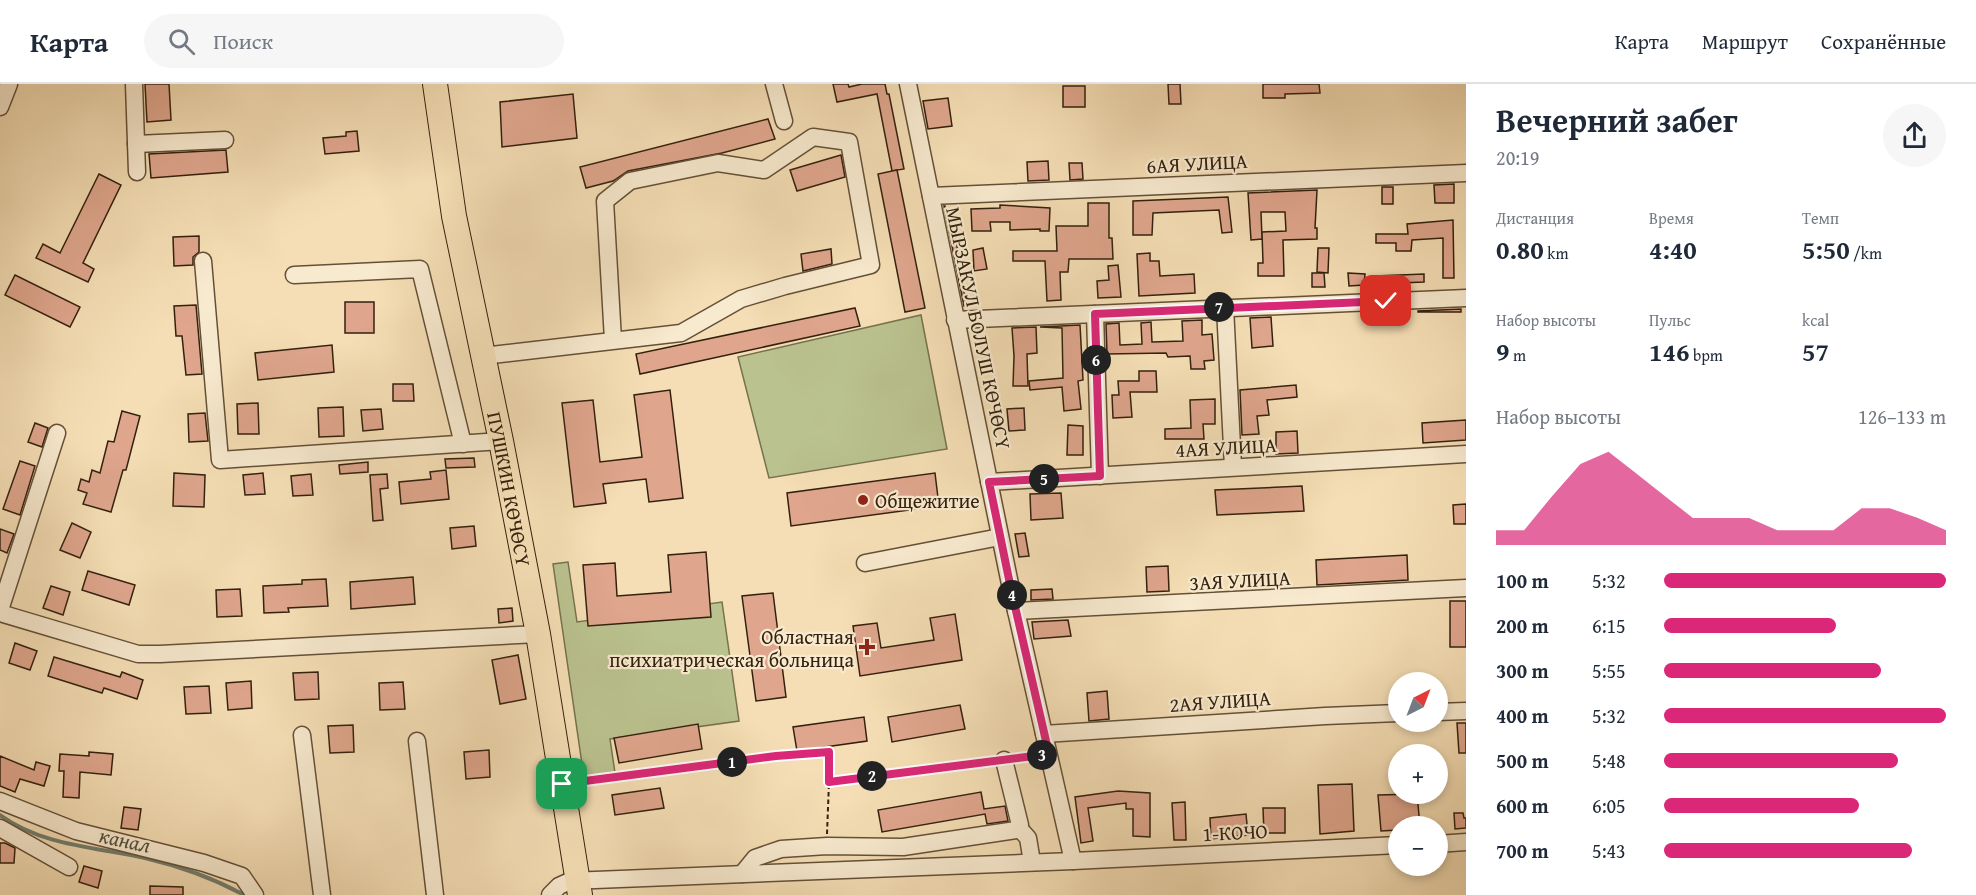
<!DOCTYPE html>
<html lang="ru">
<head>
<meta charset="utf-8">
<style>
  :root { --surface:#fff; --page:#f6f6f7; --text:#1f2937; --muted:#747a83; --line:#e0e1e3; --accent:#db2777 }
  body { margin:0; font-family:"Gentium Book Plus",serif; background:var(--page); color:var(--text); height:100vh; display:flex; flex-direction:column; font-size:22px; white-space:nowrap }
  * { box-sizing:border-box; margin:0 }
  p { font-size:20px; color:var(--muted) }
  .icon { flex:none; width:33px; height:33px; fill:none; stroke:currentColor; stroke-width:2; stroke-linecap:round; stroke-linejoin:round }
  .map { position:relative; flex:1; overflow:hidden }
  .drawer { display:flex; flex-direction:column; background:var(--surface); width:510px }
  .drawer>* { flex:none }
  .needle { width:39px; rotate:42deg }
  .buttons { position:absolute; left:1388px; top:588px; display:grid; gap:12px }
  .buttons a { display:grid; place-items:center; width:60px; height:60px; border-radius:50%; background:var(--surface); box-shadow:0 3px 9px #0003; font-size:30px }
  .pin { position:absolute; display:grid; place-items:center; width:51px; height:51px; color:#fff; margin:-26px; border-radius:12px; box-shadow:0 3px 9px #0006 }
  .km { position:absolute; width:30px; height:30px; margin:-15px; border-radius:50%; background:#222; color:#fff; font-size:16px; line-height:30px; text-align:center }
  .round { display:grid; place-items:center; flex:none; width:63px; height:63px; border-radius:32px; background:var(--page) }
  .headline { display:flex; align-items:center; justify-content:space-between; height:102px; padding:0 30px }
  h1 { font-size:33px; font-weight:600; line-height:45px }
  .metrics { display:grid; grid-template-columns:repeat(3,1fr); gap:9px; height:102px; padding:6px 30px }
  .metrics div { display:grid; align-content:center }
  .metrics b { font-size:26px; font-weight:600 }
  .metrics small { font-size:16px; font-weight:400 }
  .metrics p { font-size:16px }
  .chart { height:168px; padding:12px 30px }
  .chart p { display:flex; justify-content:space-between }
  .chart svg { width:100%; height:108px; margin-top:6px; fill:var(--accent); opacity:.7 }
  ul { padding:0 30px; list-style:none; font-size:20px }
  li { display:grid; grid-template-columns:96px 72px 1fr; align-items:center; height:45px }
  li i { height:15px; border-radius:8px; background:var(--accent) }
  header { display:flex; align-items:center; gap:36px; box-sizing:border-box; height:84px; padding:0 30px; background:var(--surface); border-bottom:2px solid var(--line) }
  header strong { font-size:28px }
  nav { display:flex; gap:33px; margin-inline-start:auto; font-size:21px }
  .search { width:420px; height:54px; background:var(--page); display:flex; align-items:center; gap:15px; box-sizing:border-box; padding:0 21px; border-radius:33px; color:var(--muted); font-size:22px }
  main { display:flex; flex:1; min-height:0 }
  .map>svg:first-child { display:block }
</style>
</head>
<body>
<header>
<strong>Карта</strong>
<div class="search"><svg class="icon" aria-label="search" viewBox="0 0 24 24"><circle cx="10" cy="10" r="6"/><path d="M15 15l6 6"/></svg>Поиск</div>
<nav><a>Карта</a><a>Маршрут</a><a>Сохранённые</a></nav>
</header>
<main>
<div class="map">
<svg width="1466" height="811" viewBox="0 0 1466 811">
  <rect width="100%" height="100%" fill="#f5deb5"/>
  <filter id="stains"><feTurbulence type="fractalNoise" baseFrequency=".00333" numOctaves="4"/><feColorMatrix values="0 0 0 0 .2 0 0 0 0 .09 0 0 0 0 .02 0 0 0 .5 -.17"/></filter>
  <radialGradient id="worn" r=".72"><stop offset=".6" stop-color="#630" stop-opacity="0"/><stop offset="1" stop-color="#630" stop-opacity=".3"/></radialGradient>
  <g fill="#bac28f" stroke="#76724e" stroke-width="1.5">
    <path d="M921,231L947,365L769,394L738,273Z"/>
    <path d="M568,478L577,538L722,518L739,637L610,655L615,689L584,694L553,480Z"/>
  </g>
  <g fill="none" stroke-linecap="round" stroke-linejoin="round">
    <path stroke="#727e6e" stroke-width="4" d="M0,731C43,762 95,763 145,774C179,782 213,794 244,811"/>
  </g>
  <g fill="#dfa68d" stroke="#33210e" stroke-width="1.5">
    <path d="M145,0H169L171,36L147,38Z"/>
    <path d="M833,0H848L849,3L862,0H885L887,10H889L904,85L892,87L877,10L837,18Z"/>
    <path d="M1168,0H1180L1181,20H1169Z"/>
    <path d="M1263,0H1319L1320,9L1285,10V14H1263Z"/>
    <rect x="1063" y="2" width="22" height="21"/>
    <path d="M573,10L577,54L502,63L500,18Z"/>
    <path d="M948,14L952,42L928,45L923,17Z"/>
    <path d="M768,35L775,55L722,69L628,87L613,97L586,104L580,83Z"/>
    <path d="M357,47L359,67L325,70L323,54L346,52V48Z"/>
    <path d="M226,66L228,88L151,94L149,70Z"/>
    <path d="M841,71L845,93L797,107L790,86Z"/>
    <path d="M1048,77L1049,96L1028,97L1027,78Z"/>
    <path d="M1069,79H1082L1083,95L1070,96Z"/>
    <path d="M897,86L925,224L905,228L878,90Z"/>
    <path d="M99,90L121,101L83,179L94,185L88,198L36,174L43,160L60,169Z"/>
    <path d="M1454,100V119H1435L1434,101Z"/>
    <rect x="1382" y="103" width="11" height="17"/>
    <path d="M1317,106L1315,144H1317V155L1283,156L1284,192H1258V179H1263L1262,148L1286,147L1285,128H1261L1262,155L1251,156L1248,109Z"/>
    <path d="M1228,113L1232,148L1222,149L1219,126L1153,129L1152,151H1133V117Z"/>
    <path d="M1088,119H1109V154H1112L1113,175H1069L1068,188H1060L1061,216L1047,217L1045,177H1013V167H1057L1056,142H1088Z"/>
    <path d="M1000,121L1050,124L1049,147H1040V145L1010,146V138H990L991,147H972L971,125L1000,124Z"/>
    <path d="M944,122H945L950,150L955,149L966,221L964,222Z"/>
    <path d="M1453,136L1454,194H1443V154L1412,156L1411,167H1396V159H1376V150H1408L1407,140Z"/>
    <path d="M199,152V168L193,173V181L174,182L173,153Z"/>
    <path d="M983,164L987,185L974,187L973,166Z"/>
    <path d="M1318,164H1329L1328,189L1317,188Z"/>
    <path d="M831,165L832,180L803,187L801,170Z"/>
    <path d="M1150,169V177H1159L1160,192L1194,190L1195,209L1139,212L1137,170Z"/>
    <path d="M1118,181L1121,213L1098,214L1097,197L1109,196L1108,182Z"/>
    <path d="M1312,189H1324L1325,203H1312Z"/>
    <path d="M1348,189L1365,190L1364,201L1349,202Z"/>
    <path d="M1424,190V198L1375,200V192Z"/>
    <path d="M15,191L80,223L70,243L5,211Z"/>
    <rect x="345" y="218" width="29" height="31"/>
    <path d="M196,221L202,290L186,291L182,252H176L174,222Z"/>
    <path d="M855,224L860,242L640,290L636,270Z"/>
    <path d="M1461,225V228H1418V227Z"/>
    <path d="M1271,233L1273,262L1252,264L1250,234Z"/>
    <path d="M1202,236V251L1212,250L1214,276L1204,277L1205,285H1191L1190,272L1168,273L1166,269L1107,270L1106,240L1119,239L1120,261L1142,260L1141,239L1151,238L1152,258L1183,257L1182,237Z"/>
    <path d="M1080,241L1083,296L1078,297L1081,325L1064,327L1062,303L1030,306L1029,297L1063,294L1062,244L1040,243Z"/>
    <path d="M1036,243L1037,269L1027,270L1028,302H1013L1014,272L1012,244Z"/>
    <path d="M332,261L334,288L258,296L255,269Z"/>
    <path d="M1139,287H1156L1157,308H1130L1132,333L1113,334L1112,311H1119L1118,297H1139Z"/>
    <path d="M393,300H413L414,317H393Z"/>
    <path d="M1296,301L1297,313L1267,316L1269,331L1257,332L1259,350L1242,351L1240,306Z"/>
    <path d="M670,306L683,414L649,418L646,395L603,400L606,419L574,423L562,319L593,316L600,378L642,373L634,311Z"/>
    <path d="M1215,315V340H1203L1204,355H1165V345L1191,344L1190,316Z"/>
    <path d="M258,319L259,350H238L237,320Z"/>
    <path d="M343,323L344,352L319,353L318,324Z"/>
    <path d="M1024,324L1025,346L1009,347L1007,325Z"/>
    <path d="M381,325L383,345L363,347L361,326Z"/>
    <path d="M122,327L140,332L126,386H123L111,428L83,420L87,409L78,406L81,395L89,398L92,386L100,389L108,357L114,358Z"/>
    <path d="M205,329L208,357L189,358L188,330Z"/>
    <path d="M1466,336V356L1423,359L1422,339Z"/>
    <path d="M35,339L48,344L42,363L28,358Z"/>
    <path d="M1068,341L1083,342V371H1067Z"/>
    <path d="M1297,347L1298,369L1276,370V348Z"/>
    <path d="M474,374L475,383L446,384L445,375Z"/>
    <path d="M20,377L35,382L20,431L3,425Z"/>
    <path d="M368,378V388L340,390L339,381Z"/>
    <path d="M446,386L449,415L401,420L399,398L431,395L430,388Z"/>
    <path d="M174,389L205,391L204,423L173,422Z"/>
    <path d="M263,389L265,410L245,411L243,391Z"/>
    <path d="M935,389L939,422L791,442L787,409Z"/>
    <path d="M311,390L313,411L293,412L291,392Z"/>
    <path d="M387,390L388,404L380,405L383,436L373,437L370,391Z"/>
    <path d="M1302,402L1304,427L1217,431L1215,406Z"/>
    <path d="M1061,409L1063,434L1031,436L1030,410Z"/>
    <path d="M1466,420V440H1454L1453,421Z"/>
    <path d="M72,439L91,448L80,474L60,466Z"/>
    <path d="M474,442L476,462L452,465L450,444Z"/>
    <path d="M0,445L14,450L7,469L0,466Z"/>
    <path d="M1025,449L1029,472L1019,473L1015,450Z"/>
    <path d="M706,468L711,533L588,542L583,481L615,479L617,512L671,508L668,471Z"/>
    <path d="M1407,471L1408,496L1317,501L1316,476Z"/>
    <path d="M1168,482L1169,507L1147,508L1146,483Z"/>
    <path d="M88,487L135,501L129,521L82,506Z"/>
    <path d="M413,493L415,520L351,525L350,498Z"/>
    <path d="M326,495L328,522L288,524L289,528L264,529L263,502L302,500V496Z"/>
    <path d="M51,502L70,508L63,531L43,524Z"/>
    <path d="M240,505L242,532L217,533L216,506Z"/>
    <path d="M1052,505L1053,515L1031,516V506Z"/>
    <path d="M773,509L786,613L756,617L742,512Z"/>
    <rect x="1450" y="517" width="16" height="46"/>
    <path d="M512,524L513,537L499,539L498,525Z"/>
    <path d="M955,530L962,576L860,592L853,542L877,539L881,564L934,556L930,534Z"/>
    <path d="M1068,536L1071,552L1034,555L1032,538Z"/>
    <path d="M15,559L37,567L30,586L9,579Z"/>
    <path d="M518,571L526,615L500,620L492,576Z"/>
    <path d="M54,573L120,593L122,588L143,596L137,615L104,604L102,609L48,592Z"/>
    <path d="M318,588L319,615L295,616L293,589Z"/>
    <path d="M251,597L252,624L228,626L226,599Z"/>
    <path d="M403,598L405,625L380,626L379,599Z"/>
    <path d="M209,602L211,629L186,630L184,603Z"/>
    <path d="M1107,607L1109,635L1089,637L1087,609Z"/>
    <path d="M960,621L965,645L892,658L888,633Z"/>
    <path d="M864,633L867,657L797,667L793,643Z"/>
    <path d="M1457,639H1466V669H1459Z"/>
    <path d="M698,640L702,665L619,679L614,654Z"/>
    <path d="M353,641L354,668L330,669L328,642Z"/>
    <path d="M489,666L490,693L466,695L464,668Z"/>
    <path d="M89,668L113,670L111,691L80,688L79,714L63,713L64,687H59L60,670L89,672Z"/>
    <path d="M0,672L34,686L36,678L50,682L44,702L20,695L15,708L0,702Z"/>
    <path d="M1352,700L1354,747L1320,750L1318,701Z"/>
    <path d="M660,704L664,724L615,731L612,711Z"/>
    <path d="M1118,707L1150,709V753L1133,752V725H1126V719L1088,724L1093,757L1081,759L1075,713Z"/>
    <path d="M981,708L984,725L1005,722L1008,737L987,740L985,730L882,748L878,726Z"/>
    <path d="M1417,710L1420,742H1398V746L1381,747L1378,711Z"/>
    <path d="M1185,718L1186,756H1174L1172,719Z"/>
    <path d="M124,723L141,725L138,746L121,744Z"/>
    <path d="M1263,724H1285V749H1264Z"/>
    <path d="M1454,729H1463L1464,734H1466V744L1455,745Z"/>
    <path d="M1246,730L1248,751L1211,755L1210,734Z"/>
    <path d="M0,759H5L15,764L14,779H0Z"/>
    <path d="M84,782L102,787L98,804L79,798Z"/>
    <path d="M150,802L183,803V811H150Z"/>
  </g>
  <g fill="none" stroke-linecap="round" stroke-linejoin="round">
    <defs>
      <g id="minor">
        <path d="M134,0L137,88"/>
        <path d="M774,0L784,37"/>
        <path d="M908,0L1011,505L1073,777"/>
        <path d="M0,23L9,0"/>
        <path d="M136,60L225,56"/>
        <path d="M931,112L1466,89"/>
        <path d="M203,177L220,376L501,357"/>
        <path d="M294,191L420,185L463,360"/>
        <path d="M1225,223L1233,383"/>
        <path d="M1095,230L1100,392"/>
        <path d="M955,236L1466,214"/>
        <path d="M483,272L681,249L741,215L785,202L871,181L849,58L813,53L764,86L718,79L630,97L605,117L613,256"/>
        <path d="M989,398L1466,370"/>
        <path d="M865,479L1000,453"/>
        <path d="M0,526L57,349"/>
        <path d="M1016,527L1466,504"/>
        <path d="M0,529L138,570H160L538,550"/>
        <path d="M1437,628L1466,627"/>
        <path d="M1044,650L1325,632L1398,629"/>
        <path d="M302,651L322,811"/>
        <path d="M417,657L435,811"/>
        <path d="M0,717L76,747L204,779L242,792L255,811"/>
        <path d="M0,744L69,783"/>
        <path d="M1019,744L1028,754L1032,778"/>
        <path d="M1437,760L1466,758"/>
        <path d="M742,790L755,774L781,765L827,762L903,763L1016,746L1020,741L1004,676"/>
        <path d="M550,811L559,802L570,797L1073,777L1398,761"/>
      </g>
      <g id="highway">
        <path id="s1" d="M435,0L454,132L501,357L538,550L580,811"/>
      </g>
    </defs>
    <use href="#minor" stroke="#645038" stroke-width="19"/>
    <use href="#highway" stroke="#33210e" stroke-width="26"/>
    <g stroke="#33210e" stroke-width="2" stroke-dasharray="4.5 3" stroke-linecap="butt">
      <path d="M1018,674L1037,672"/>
      <path d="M580,698L776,672L829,668V698"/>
      <path d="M827,750L829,698L992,678"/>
    </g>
    <use href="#minor" stroke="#f8eacf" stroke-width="16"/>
    <use href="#highway" stroke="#f5deb5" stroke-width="24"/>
  </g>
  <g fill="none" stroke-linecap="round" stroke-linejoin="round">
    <defs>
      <path id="route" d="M562,700L776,672L829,668V698L1049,670L1011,505L989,398L1100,392L1095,230L1386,217"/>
    </defs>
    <use href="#route" stroke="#fff" stroke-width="12"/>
    <use href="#route" stroke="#db2777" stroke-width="8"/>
  </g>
  <g fill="#8f2418" stroke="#f8eacf" stroke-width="2">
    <circle cx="863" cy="416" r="6"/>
    <path d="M864 554h6v6h6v6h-6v6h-6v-6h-6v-6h6z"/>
  </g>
  <g text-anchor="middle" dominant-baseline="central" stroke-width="4.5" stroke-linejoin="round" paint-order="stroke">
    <g font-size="20" fill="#33210e" stroke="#f8eacf">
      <text transform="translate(1197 79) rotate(-3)">6АЯ УЛИЦА</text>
      <text transform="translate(979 244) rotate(78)">МЫРЗАКУЛ БОЛУШ КӨЧӨСҮ</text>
      <text transform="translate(1226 363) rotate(-3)">4АЯ УЛИЦА</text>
      <text stroke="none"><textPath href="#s1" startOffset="412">ПУШКИН КӨЧӨСҮ</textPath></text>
      <text transform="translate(1240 496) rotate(-3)">3АЯ УЛИЦА</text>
      <text transform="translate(1220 617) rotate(-4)">2АЯ УЛИЦА</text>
      <text transform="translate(1235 748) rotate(-3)">1-КОЧО</text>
    </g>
    <g font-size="20" fill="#33210e" stroke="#f8eacf" text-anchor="start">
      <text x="875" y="416">Общежитие</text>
      <text x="854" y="552" text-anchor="end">Областная<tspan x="854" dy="23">психиатрическая больница</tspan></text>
    </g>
    <g font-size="21" font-style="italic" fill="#52503e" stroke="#f8eacf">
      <text transform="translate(125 756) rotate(12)">канал</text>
    </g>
  </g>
  <rect width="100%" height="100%" filter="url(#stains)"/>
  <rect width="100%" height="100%" fill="url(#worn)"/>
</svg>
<div class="buttons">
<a><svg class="needle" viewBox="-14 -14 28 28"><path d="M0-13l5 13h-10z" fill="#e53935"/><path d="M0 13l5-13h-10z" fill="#747a83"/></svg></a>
<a>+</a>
<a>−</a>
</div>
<div class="pin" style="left:562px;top:700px;background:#1e9e55"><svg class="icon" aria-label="arrive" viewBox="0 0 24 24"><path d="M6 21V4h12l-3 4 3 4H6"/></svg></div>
<div class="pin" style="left:1386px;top:217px;background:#d93025"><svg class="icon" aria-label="check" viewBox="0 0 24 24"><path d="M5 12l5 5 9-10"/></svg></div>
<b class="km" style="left:732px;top:678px">1</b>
<b class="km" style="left:872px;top:692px">2</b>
<b class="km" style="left:1042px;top:671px">3</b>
<b class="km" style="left:1012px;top:511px">4</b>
<b class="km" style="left:1044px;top:395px">5</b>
<b class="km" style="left:1096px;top:276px">6</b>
<b class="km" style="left:1219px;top:223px">7</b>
</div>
<section class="drawer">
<div class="headline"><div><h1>Вечерний забег</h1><p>20:19</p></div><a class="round"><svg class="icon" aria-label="share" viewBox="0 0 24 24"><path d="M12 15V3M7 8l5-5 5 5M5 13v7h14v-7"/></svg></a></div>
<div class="metrics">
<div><p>Дистанция</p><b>0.80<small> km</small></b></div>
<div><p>Время</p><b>4:40</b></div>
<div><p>Темп</p><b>5:50<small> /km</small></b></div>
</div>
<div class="metrics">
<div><p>Набор высоты</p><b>9<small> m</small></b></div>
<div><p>Пульс</p><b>146<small> bpm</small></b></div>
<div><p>kcal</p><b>57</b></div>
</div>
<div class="chart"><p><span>Набор высоты</span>126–133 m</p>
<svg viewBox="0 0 160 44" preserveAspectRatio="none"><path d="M0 44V38L10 38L20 24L30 11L40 6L50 15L60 24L70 33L80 33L90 33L100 38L110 38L120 38L130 29L140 29L150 33L160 38V44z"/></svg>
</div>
<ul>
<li><b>100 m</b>5:32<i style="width:100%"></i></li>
<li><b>200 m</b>6:15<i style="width:61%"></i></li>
<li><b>300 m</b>5:55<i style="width:77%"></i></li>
<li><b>400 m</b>5:32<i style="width:100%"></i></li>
<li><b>500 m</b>5:48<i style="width:83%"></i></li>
<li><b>600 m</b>6:05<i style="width:69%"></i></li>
<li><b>700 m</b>5:43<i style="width:88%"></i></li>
</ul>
</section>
</main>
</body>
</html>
